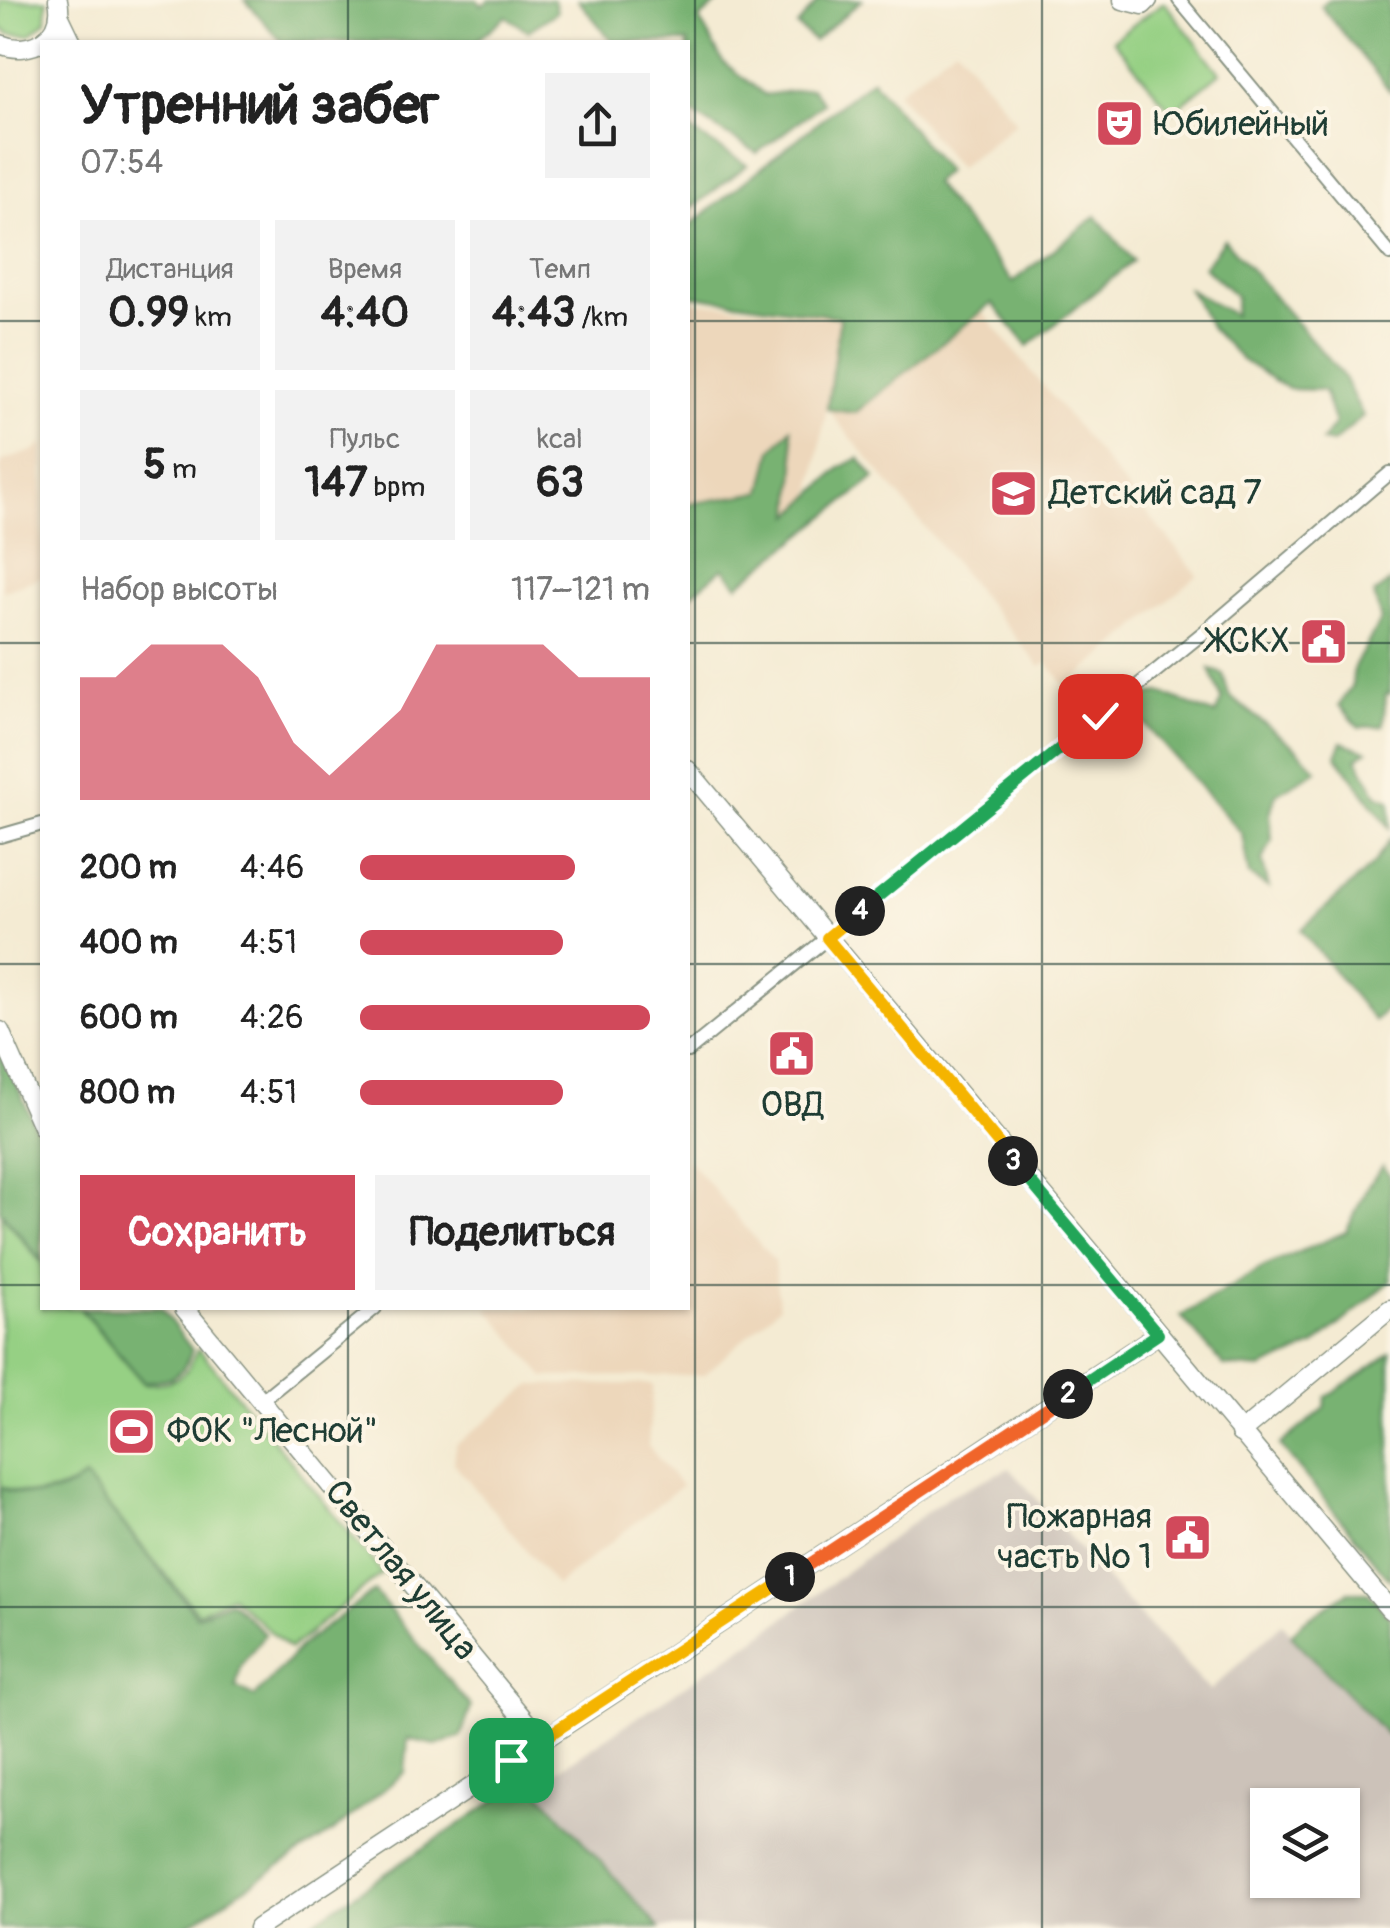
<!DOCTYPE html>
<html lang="ru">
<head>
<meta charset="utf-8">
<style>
  :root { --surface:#fff; --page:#f2f2f2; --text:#222; --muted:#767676; --accent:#d1495b }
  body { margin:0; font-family:Pangolin,sans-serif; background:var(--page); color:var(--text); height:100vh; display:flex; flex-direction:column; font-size:38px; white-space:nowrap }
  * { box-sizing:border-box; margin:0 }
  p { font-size:32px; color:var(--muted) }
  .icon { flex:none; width:55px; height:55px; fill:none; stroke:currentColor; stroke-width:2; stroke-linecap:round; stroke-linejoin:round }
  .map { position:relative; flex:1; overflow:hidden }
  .side { position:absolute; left:40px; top:40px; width:650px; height:1270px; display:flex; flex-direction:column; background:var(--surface); border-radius:0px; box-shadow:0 2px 8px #0004 }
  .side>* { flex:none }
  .buttons { position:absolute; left:1250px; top:1788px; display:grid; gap:20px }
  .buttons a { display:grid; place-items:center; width:110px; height:110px; border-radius:0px; background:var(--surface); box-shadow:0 2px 8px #0004; font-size:50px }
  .pin { position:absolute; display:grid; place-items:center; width:85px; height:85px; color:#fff; margin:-42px; border-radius:20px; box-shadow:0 5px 15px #0006 }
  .km { position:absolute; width:50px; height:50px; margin:-25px; border-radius:50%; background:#222; color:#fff; font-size:28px; line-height:50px; text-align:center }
  .round { display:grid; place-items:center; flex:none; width:105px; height:105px; border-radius:0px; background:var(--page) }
  .overview { display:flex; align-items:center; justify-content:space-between; height:170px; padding:0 40px }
  h1 { font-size:55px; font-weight:800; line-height:75px }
  .figures { display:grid; grid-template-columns:repeat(3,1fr); gap:15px; height:170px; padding:10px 40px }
  .figures div { display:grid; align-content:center; border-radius:0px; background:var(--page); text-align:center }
  .figures b { font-size:42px; font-weight:800 }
  .figures small { font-size:28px; font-weight:400 }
  .figures p { font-size:28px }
  .chart { height:280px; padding:20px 40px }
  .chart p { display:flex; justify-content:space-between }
  .chart svg { width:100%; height:180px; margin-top:10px; fill:var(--accent); opacity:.7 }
  .primary-button { display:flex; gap:20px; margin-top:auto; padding:20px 40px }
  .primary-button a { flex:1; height:115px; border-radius:0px; background:var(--accent); color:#fff; font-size:40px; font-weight:800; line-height:115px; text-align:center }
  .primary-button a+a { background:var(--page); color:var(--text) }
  ul { padding:0 40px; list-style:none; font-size:32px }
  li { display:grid; grid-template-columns:160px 120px 1fr; align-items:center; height:75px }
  li i { height:25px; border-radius:12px; background:var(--accent) }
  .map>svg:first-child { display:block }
</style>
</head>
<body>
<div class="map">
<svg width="1390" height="1928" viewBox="0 0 1390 1928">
  <rect width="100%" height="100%" fill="#fcf5e5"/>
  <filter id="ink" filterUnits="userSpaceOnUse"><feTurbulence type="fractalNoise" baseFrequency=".01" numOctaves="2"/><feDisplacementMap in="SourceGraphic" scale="20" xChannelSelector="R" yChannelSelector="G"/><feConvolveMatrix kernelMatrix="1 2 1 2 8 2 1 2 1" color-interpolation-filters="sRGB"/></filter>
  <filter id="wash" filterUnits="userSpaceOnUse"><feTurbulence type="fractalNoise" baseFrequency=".0048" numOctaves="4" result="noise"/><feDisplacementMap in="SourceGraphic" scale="40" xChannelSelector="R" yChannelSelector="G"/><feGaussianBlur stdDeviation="2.25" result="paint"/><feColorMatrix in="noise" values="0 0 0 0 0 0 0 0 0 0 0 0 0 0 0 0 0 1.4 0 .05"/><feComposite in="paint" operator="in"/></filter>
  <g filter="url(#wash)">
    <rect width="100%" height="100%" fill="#f4ebd3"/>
    <g fill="#edd7bb">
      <path d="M956,46L1016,122L958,168L897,92Z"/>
      <path d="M972,299L1198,575L1066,687L1047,662L1040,667L829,411Z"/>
      <path d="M688,301L842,318L807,522L731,547L688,580Z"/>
      <path d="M42,444V577L2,591L0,462L36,450Z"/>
      <path d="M688,1159L774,1261L779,1307L704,1375L545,1377L487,1308H688Z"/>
      <path d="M653,1384L648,1446L681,1486L556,1586L454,1463L456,1445L532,1385Z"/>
    </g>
    <path fill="#ccc2b9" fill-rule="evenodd" d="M1010,1468L1109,1583L1210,1691L1282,1623L1390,1738V1928H659L543,1799L534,1786L768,1630L947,1497ZM1268,1805H1342V1880H1268Z"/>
    <g fill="#96d084" stroke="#5a865c" stroke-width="2.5">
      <path d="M0,0H47L46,21L30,35L9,34L0,27Z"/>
      <path d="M1164,2L1220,73L1172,112L1113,40Z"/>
      <path d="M2,1215L42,1264V1308H79L144,1384C159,1383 175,1384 186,1371C192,1364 193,1355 199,1349L382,1573L290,1649L231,1596L198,1613L85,1478C55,1495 33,1499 0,1486Z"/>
    </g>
    <g fill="#78b272" stroke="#4c7853" stroke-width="2.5">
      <path d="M245,0H477L482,5L490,0H554L557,12L528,31L506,16L475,42H282Z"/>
      <path d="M578,0H722L699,19L723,62L765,95L811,88L823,103L757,153L688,111V42H613Z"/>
      <path d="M819,0H862L814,41L797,26Z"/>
      <path d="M1328,0H1389L1390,91L1321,6Z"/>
      <path d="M872,79L946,171L933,183L1013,282L1096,216L1133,261L1028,346L992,303L855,413L827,409L840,317L688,295V227Z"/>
      <path d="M688,129L747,165L693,207L688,201Z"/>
      <path d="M1224,239L1343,376L1363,416L1333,443L1322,441L1335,424L1324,390L1288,389L1242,360L1211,328L1189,289L1234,315L1236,296L1204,267Z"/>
      <path d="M791,428L795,463L792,515L840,468L859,458L875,478L738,585L723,568L688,597V504L762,492L772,450Z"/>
      <path d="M1390,582V694H1386L1383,726L1359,727L1339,705L1352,685L1354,667L1381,620L1374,594Z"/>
      <path d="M1210,669L1223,674L1229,696L1297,749L1317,770L1276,794L1270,814L1272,841L1262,860L1269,888L1249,875L1242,834L1131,708L1143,695L1161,693L1215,715L1222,699Z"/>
      <path d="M1342,742L1367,751L1357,758L1377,795L1390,800V828L1336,755Z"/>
      <path d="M1390,839V1005L1374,1021L1301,930L1374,864Z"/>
      <path d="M0,1046L42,1142V1261L0,1210Z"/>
      <path d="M1383,1166L1390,1176V1282L1314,1346L1261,1369L1224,1366L1181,1316L1264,1267L1346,1232L1368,1186Z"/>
      <path d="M81,1308H161L192,1350C182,1379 173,1378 144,1382Z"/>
      <path d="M1390,1353V1580L1280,1445L1325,1408L1326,1397C1349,1381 1369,1371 1390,1353Z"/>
      <path d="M85,1478L197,1616L230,1601L265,1634L241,1665L236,1687L255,1697L303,1644L374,1591L471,1707L461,1737L436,1745L408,1739L405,1772L331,1833L183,1928H0V1488C32,1499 57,1498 85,1478Z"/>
      <path d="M1348,1592H1368L1390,1618V1738L1291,1635L1301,1623Z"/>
      <path d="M523,1782L534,1786L659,1928H304Z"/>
    </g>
  </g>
  <g filter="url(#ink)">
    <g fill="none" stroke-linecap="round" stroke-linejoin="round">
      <defs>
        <g id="street">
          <path d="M1179,0L1390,254"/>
          <path d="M0,836L42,824"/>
          <path d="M688,1051L1204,632L1390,473"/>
          <path d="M262,1400L375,1308"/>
        </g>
        <g id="secondary">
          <path d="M1123,0L1143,5L1148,0"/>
          <path d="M59,15L72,42"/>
          <path d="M0,44C31,57 66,36 58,0"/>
          <path d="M688,770L1390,1610"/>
          <path d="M0,1031L42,1126"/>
          <path d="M184,1308L541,1740"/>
          <path d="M1240,1433L1390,1309"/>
          <path d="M258,1928L1158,1334"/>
        </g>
      </defs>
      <use href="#street" stroke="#8a9484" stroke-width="16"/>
      <use href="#secondary" stroke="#8a9484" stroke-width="21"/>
      <use href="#street" stroke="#fff" stroke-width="12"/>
      <use href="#secondary" stroke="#fff" stroke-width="18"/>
    </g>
  </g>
  <g fill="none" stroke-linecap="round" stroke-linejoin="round" filter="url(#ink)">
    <defs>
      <path id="split-1" d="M511,1760L790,1577"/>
      <path id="split-2" d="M790,1577L1068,1394"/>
      <path id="split-3" d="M1013,1161L1158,1334L1068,1394"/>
      <path id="split-4" d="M860,911L827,938L1013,1161"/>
      <path id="split-5" d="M860,911L1100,716"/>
    </defs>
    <use href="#split-1" stroke="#fff" stroke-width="20"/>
    <use href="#split-2" stroke="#fff" stroke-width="20"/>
    <use href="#split-3" stroke="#fff" stroke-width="20"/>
    <use href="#split-4" stroke="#fff" stroke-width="20"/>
    <use href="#split-5" stroke="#fff" stroke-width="20"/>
    <use href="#split-1" stroke="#f5b400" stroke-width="12"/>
    <use href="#split-2" stroke="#f0652b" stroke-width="12"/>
    <use href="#split-3" stroke="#22a559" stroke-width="12"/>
    <use href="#split-4" stroke="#f5b400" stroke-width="12"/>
    <use href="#split-5" stroke="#22a559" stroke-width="12"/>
  </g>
  <path fill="none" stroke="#1f3d34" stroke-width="2.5" stroke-opacity="0.55" d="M348,0V42M695,0V1928M1042,0V1928M0,321H42M688,321H1390M0,643H42M688,643H1390M0,964H42M688,964H1390M0,1285H42M688,1285H1390M348,1308V1928M0,1607H1390"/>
  <defs>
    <symbol id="theatre-square" viewBox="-11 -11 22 22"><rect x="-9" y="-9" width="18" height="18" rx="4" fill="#d1495b" stroke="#fcf5e5"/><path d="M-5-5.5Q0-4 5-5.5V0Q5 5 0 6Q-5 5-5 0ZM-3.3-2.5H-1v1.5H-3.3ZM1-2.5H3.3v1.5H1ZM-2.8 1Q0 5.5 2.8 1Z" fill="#fff"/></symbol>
    <symbol id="school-square" viewBox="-11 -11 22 22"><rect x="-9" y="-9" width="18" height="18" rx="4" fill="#d1495b" stroke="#fcf5e5"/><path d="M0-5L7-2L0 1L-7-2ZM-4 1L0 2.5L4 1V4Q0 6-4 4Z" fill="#fff"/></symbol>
    <symbol id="civic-square" viewBox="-11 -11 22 22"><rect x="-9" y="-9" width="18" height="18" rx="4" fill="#d1495b" stroke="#fcf5e5"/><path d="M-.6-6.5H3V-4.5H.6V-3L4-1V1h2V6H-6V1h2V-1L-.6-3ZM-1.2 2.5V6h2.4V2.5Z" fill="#fff"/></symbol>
    <symbol id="stadium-square" viewBox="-11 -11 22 22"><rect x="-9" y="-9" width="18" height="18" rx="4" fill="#d1495b" stroke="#fcf5e5"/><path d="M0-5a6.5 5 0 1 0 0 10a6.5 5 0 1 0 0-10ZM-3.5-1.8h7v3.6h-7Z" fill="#fff"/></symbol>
  </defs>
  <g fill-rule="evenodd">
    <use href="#theatre-square" x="1092" y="96" width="55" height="55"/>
    <use href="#school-square" x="986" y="466" width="55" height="55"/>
    <use href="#civic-square" x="1296" y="614" width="55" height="55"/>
    <use href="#civic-square" x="764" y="1026" width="55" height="55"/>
    <use href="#stadium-square" x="104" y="1404" width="55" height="55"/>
    <use href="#civic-square" x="1160" y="1510" width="55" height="55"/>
  </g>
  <g text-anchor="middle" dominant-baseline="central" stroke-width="8" stroke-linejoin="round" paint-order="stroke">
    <g font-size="35" fill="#1f3d34" stroke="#fcf5e5" text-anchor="start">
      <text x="1154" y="124">Юбилейный</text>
      <text x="1049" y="493">Детский сад 7</text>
      <text x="1289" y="641" text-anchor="end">ЖСКХ</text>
      <text x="792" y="1105" text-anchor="middle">ОВД</text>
      <text x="167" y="1431">ФОК "Лесной"</text>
      <text x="1152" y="1517" text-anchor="end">Пожарная<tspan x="1152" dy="40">часть № 1</tspan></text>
    </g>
    <g font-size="35" fill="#1f3d34" stroke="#fcf5e5">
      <text transform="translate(401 1570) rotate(51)">Светлая улица</text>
    </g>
  </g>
</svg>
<div class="buttons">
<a><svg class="icon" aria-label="layers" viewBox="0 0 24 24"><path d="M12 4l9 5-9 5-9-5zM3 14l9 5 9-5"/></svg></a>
</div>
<div class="pin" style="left:511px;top:1760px;background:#1e9e55"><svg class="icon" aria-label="arrive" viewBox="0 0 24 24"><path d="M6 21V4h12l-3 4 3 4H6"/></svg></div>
<div class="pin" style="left:1100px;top:716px;background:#d93025"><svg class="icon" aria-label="check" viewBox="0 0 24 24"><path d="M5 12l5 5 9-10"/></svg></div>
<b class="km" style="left:790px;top:1577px">1</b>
<b class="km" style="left:1068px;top:1394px">2</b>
<b class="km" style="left:1013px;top:1161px">3</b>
<b class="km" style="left:860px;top:911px">4</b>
<section class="side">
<div class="overview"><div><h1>Утренний забег</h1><p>07:54</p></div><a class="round"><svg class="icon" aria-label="share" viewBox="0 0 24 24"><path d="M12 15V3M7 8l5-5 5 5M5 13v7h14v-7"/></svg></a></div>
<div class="figures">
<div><p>Дистанция</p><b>0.99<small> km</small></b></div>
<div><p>Время</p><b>4:40</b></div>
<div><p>Темп</p><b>4:43<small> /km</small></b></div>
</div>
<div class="figures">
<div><b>5<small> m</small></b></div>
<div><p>Пульс</p><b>147<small> bpm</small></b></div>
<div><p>kcal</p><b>63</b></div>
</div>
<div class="chart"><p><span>Набор высоты</span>117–121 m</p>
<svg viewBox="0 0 160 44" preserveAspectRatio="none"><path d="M0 44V14L10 14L20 6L30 6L40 6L50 14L60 30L70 38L80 30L90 22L100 6L110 6L120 6L130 6L140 14L150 14L160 14V44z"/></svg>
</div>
<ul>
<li><b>200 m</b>4:46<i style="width:74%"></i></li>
<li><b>400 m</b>4:51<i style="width:70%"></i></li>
<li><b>600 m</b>4:26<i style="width:100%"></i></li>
<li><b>800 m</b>4:51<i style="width:70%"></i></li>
</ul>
<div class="primary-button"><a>Сохранить</a><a>Поделиться</a></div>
</section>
</div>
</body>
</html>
